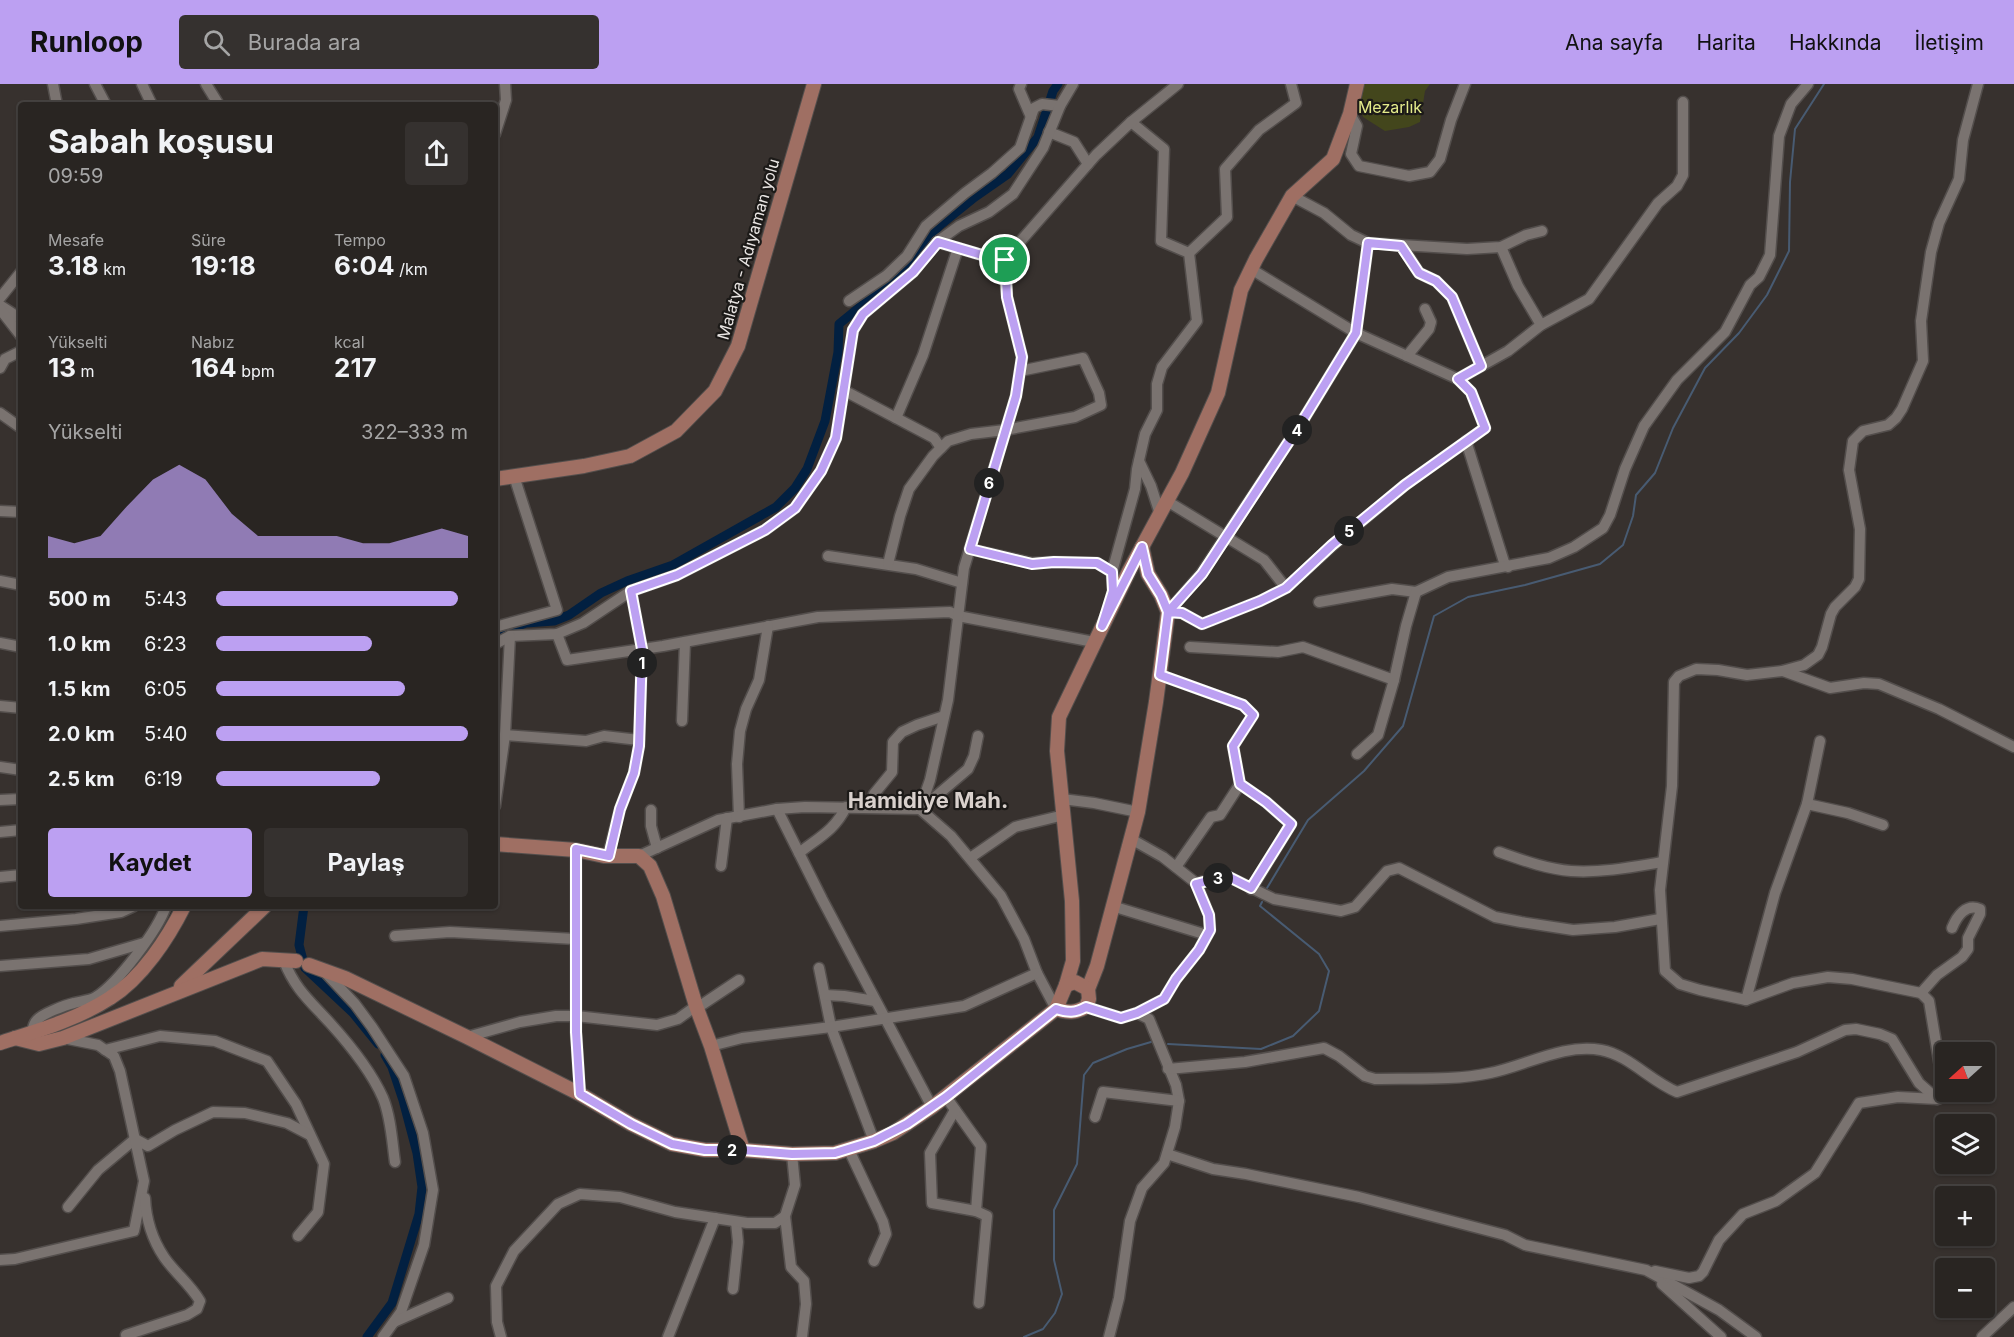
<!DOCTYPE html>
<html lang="tr">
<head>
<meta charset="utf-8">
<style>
  :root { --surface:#292522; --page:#35312f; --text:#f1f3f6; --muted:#a5a5a5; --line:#454240; --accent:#bca0f2 }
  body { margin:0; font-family:Inter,sans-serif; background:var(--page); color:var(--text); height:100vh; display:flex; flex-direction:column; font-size:22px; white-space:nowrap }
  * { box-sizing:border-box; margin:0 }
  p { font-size:20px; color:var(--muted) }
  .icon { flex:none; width:33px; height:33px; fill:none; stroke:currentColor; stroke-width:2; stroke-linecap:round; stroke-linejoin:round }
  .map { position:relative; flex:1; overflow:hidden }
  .sheet { position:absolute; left:18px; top:18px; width:480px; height:807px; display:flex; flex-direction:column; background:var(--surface); border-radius:6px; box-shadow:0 2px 4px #0004,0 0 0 2px var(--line) }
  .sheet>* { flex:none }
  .needle { width:39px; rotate:249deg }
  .tools { position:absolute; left:1935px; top:958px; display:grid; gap:12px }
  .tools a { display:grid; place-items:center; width:60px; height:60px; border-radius:6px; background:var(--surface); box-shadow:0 2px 4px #0004,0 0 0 2px var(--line); font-size:30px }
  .pin { position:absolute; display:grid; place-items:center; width:51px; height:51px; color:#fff; margin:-26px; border:3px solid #fff; border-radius:50%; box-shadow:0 2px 6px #0007 }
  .km { position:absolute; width:30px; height:30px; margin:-15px; border-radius:50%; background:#222; color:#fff; font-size:16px; line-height:30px; text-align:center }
  .round { display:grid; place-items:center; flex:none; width:63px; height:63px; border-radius:6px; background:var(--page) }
  .overview { display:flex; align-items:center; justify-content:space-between; height:102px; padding:0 30px }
  h1 { font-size:33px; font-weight:700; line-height:45px }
  .metrics { display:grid; grid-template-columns:repeat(3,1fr); gap:9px; height:102px; padding:6px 30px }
  .metrics div { display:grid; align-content:center }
  .metrics b { font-size:26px; font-weight:700 }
  .metrics small { font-size:16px; font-weight:400 }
  .metrics p { font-size:16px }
  .chart { height:168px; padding:12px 30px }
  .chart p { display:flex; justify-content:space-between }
  .chart svg { width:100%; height:108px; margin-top:6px; fill:var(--accent); opacity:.7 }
  .button { display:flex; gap:12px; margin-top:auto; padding:12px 30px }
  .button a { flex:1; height:69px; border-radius:6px; background:var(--accent); color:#111; font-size:24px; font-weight:700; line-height:69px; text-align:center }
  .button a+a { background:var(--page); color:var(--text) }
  ul { padding:0 30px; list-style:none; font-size:20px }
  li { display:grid; grid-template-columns:96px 72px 1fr; align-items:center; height:45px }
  li i { height:15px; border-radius:8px; background:var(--accent) }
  header { display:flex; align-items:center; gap:36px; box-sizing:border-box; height:84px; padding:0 30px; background:var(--accent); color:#111 }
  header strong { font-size:28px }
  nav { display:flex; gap:33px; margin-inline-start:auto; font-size:21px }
  .search { width:420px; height:54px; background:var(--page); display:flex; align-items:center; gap:15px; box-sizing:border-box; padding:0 21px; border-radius:6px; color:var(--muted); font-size:22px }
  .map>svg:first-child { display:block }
</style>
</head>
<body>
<header>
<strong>Runloop</strong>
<div class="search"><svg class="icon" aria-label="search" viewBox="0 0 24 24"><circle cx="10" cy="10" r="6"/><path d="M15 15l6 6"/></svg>Burada ara</div>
<nav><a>Ana sayfa</a><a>Harita</a><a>Hakkında</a><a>İletişim</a></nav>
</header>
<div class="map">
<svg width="2014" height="1253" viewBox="0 0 2014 1253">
  <rect width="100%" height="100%" fill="#37312e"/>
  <path fill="#43461c" d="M1362,0H1430L1425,7L1420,38L1409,43L1385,47L1363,33L1360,22Z"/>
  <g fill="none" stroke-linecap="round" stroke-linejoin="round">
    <g stroke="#485b72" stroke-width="2">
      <path d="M1267,804L1308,736L1364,687L1403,642L1434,532L1468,513L1525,501L1600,480L1623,461L1633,432L1636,411L1655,389L1673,344L1705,284L1739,249L1767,211L1789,167L1790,98L1795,45L1824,0"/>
      <path d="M1168,960L1261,965L1293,952L1319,927L1329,887L1319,870L1260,822L1262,818"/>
      <path d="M1024,1253L1043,1245L1055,1229L1062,1210L1054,1176V1126L1077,1080L1084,991L1093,979L1127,965L1151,958"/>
    </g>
    <g stroke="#022041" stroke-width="9">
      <path d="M495,551L526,539L554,537L569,531L601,509L627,497L673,481L776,423L795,404L807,385L825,337L838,268L839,240L887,201L923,163L939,142L975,113L1008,90L1038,53L1053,7L1058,0"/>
      <path d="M304,822L299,861L305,884L353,929L378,960"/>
      <path d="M367,1253L392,1219L419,1130L422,1103L417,1069L403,1016L392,983L385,971"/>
    </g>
    <defs>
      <g id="minor">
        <path d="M53,0L57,21"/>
        <path d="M95,0L106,21"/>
        <path d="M142,0L152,21"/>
        <path d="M206,0L219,21"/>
        <path d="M1021,0L1019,5L1031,33"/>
        <path d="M1350,30L1357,42L1351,70L1359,82L1409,92L1430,88L1440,75L1451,36L1465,0"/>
        <path d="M1049,48L1074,58L1088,80"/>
        <path d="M495,50L506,16L505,0"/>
        <path d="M1292,112L1324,129L1351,151L1368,159L1467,165L1501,163L1526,151L1542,147"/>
        <path d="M937,158L982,171L1004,176"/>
        <path d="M1402,162L1419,189L1436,197L1452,213L1481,282"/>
        <path d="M1501,163L1518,202L1541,241"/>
        <path d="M1189,169L1227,133L1225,85L1259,46L1296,19L1291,0"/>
        <path d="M1251,185L1356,249L1458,295L1471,308L1485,344L1405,401L1333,461L1286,504L1260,517L1202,540L1182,529L1168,528L1201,490L1303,336L1356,249L1368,159"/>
        <path d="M0,214L21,188"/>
        <path d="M849,217L886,192L907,172L926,142L965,109L992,89L1020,64L1034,24L1042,20L1060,22"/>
        <path d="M1,222L21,235"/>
        <path d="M0,225L21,252"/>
        <path d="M1407,272L1429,245L1431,238L1425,225"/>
        <path d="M0,284L5,275L21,267"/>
        <path d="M1458,295L1508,267L1541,241L1589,215L1658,119L1677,102L1683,91V18"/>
        <path d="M843,306L934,354L941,364"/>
        <path d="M0,329L21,344"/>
        <path d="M896,334L923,271L958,164"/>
        <path d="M1466,357L1504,478L1508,483"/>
        <path d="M1139,377L1151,402L1160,430"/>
        <path d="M1167,417L1264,476L1286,504"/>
        <path d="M0,427L21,428"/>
        <path d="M970,465L1032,479L1054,478L1097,479L1112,488L1113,507L1110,518"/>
        <path d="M828,472L916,485L962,499"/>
        <path d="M888,480L900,432L909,405L933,372L948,357L971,350L1005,346L1075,333L1101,321L1099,309L1083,274L1020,287"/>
        <path d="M1112,488L1135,405L1137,385L1145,350L1157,326V300L1162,283L1197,237L1189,169L1161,157L1164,65L1131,38"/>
        <path d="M0,497L21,501"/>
        <path d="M1319,518L1392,505L1416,508L1448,493L1549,474L1574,463L1603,444L1610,431L1625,385L1644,342L1677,296L1725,248L1750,201L1759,193L1770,171L1779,52L1791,20L1808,0"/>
        <path d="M495,543L557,526L514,392"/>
        <path d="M557,550L567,576L663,562L818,533L950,528L958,532L1094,558"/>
        <path d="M0,559L21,563"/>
        <path d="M495,560L510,552L557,550L583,539L631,507L677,491L765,446L795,424L821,387L836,354L853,246L863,230L913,188L937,158L959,142L989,128L1013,110L1043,64L1060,22L1073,0"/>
        <path d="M1190,563L1278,568L1303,563L1394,596"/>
        <path d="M1783,587L1830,604L1864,599L1879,600L1939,625L2014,663"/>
        <path d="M1160,591L1243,621L1253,631L1233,662L1240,700L1220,731L1211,733L1176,783"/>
        <path d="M0,622L21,624"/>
        <path d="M682,637L685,558"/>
        <path d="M505,651L586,657L604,652L639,656"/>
        <path d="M1357,670L1378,651L1394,596L1406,542L1416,508"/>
        <path d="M0,683L21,686"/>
        <path d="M1240,700L1266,718L1291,740L1251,805"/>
        <path d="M1062,715L1094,719L1138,728"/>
        <path d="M0,716L21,715"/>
        <path d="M1807,720L1848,729L1883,741"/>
        <path d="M495,722L505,651L510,552"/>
        <path d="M871,723L874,710L892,688L893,658L902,648L917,641L944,632"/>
        <path d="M777,725L822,815L932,1023"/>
        <path d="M920,725L930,696L948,616L964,484L1016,312L1022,273L1007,213L1004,176L1096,71L1131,38L1178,0"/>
        <path d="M921,725L968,685L974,672L978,652"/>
        <path d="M651,726V742L657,764"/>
        <path d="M739,733L737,680L740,647L746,625L759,596L768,542"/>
        <path d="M0,748L21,746"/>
        <path d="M1131,755L1163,773L1196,799L1209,831L1210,846L1199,866L1176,895L1164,915L1137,929"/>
        <path d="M576,766V948L580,1010"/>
        <path d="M1499,768C1522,776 1546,785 1571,787C1602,789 1633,783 1663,778"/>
        <path d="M799,769C818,754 835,746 846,723"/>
        <path d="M608,772L620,725L634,689L639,662L642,565L631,507"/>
        <path d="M639,772L718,736L777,725L805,723L920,725L951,752L1001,812L1024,855L1037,889L1056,925"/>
        <path d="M970,774L1015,743L1064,731"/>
        <path d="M721,782L727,734"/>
        <path d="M0,793L21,791"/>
        <path d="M1196,799L1227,792L1274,815L1341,827L1355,823L1387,787L1399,784L1495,833L1521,838L1573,846L1615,843L1660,835"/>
        <path d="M1112,822L1207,851"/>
        <path d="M0,842L76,835L121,828L134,822"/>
        <path d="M395,852L450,848L575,855"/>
        <path d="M284,877C295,905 310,917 330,939C350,961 371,987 383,1014C391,1034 392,1057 395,1078"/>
        <path d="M0,882L89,875L144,859"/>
        <path d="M819,884L831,943L874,1057"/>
        <path d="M324,887L355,920L372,943L404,992L423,1049L433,1106L424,1161L401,1228L383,1253"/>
        <path d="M1921,909L1937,891L1962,873L1968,865V854L1980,830V825C1966,819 1957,832 1952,844"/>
        <path d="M825,911L844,912L875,917"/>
        <path d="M1746,916L1775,809L1807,720L1820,657"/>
        <path d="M1086,923L1121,934L1137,929L1149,935L1176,1001L1179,1017L1175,1043L1164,1079L1142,1104L1130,1137L1119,1214L1109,1253"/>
        <path d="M697,924L739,896"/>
        <path d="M32,949C33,944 33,940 37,936C42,930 65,921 74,919C81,917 90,917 96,913C118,899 158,846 166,822"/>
        <path d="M467,953L520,938L556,932H576L657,941L678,935L696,922"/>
        <path d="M711,962L742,954L831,943L964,922L1037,889"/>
        <path d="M105,966L160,952L215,957L267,977L296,1020L324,1080L318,1128L298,1152"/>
        <path d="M1168,985L1245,978L1324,964L1339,972L1365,992L1375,995C1412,994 1453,997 1490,989C1525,982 1564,959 1601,966C1629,971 1650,997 1677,1008L1797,968L1845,946L1856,945L1880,950L1892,955L1919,999L1937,1015"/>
        <path d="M1946,997L1941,989L1929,917L1921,909L1852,895L1828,893L1793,899L1746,916L1700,906L1680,900L1665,887L1660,806L1672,702L1674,598L1679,592L1696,585L1718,586L1747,591L1782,587L1804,581L1818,571L1822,563L1831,530L1835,523L1855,503L1859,495L1860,445L1849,386L1853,357L1863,347L1888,341L1896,334L1902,325L1923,277L1921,237L1931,168L1939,139L1959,95L1963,56L1978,0"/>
        <path d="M946,1013L981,1062L976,1127"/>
        <path d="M955,1026L930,1069L932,1119L976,1127L987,1132L979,1219"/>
        <path d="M1095,1033L1103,1008L1179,1017"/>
        <path d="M849,1066L883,1138L886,1150L874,1177"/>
        <path d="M1167,1070L1213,1085L1246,1090L1359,1113L1505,1151L1525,1161L1646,1186L1719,1226L1756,1253"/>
        <path d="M68,1123L98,1086L135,1055L148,1062L175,1046L213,1028L245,1029L287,1039L310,1051"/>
        <path d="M785,1132L791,1183L804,1197L806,1220L802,1253"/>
        <path d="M0,1176L15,1175L134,1147L144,1097L120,987L114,972L98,961L63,954"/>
        <path d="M1655,1187L1689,1194L1699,1192L1703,1188L1719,1156L1743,1130L1776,1117L1815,1089L1859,1019L1898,1013L1937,1015L1946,1012L1948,1008"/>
        <path d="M1662,1200L1721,1253"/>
        <path d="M733,1205L738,1158L736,1138"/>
        <path d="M394,1238L448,1214"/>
        <path d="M126,1251L187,1231L197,1225L200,1217C190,1200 174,1188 164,1173C152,1155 146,1135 145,1114"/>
        <path d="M501,1253L497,1238L496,1202L514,1167L558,1120L580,1110L620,1113L675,1128L747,1139H775L785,1132L795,1101L792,1070"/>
        <path d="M668,1253L715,1134"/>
        <path d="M1982,1253L2014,1223"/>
      </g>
      <g id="major">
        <path d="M495,395L584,382L630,372L676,347L715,307L738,262L814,0"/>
        <path d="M495,760L576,766L604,772H639L650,782L663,812L696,922L711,962L743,1066"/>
        <path d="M309,881L345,894L467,953L580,1010L631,1040L672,1060L705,1066H743L792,1070L835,1069L874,1057L893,1049L932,1023L1056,925L1066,901L1073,877L1072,817L1057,667L1059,633L1129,487L1182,389L1218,309L1241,206L1256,175L1292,112L1333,75L1350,30L1357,0"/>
        <path d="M181,902L265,822"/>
        <path d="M1088,905L1097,882L1138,728L1156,618L1168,528L1161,511L1148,490L1142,463"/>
        <path d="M1056,925C1068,929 1075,929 1086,923L1089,915L1088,905L1075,898L1066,901"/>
        <path d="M15,954L39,960L63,954L262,875L296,877"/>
        <path d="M0,959C37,947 78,935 110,914C142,894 168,854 184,822"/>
      </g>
    </defs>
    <use href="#minor" stroke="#534e4c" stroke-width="13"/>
    <use href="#major" stroke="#534e4c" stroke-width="16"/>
    <use href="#minor" stroke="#7a7370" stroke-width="10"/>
    <use href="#major" stroke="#9f6f63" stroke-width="14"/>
  </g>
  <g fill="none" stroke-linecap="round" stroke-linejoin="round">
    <defs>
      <path id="route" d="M1005,176L982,171L938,158L913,188L863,230L853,246L836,354L821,387L795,424L765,446L677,491L631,507L642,565L639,662L634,689L620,725L609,772L576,765V948L580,1010L631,1040L672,1060L705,1066H743L792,1070L835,1069L874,1057L907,1040L946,1013L1056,925C1068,929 1075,929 1086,923L1121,934L1137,929L1164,915L1176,895L1199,866L1210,846L1209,831L1196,800L1227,792L1251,804L1291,740L1266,718L1240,700L1233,662L1253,631L1243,621L1160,591L1168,528L1202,490L1303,336L1356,249L1368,159L1401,162L1419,189L1436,197L1452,213L1481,282L1458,295L1471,308L1485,344L1405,401L1332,461L1286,504L1260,517L1202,540L1182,529L1168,528L1161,511L1148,490L1142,463L1102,542L1113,507L1112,488L1097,479L1054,478L1032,480L970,465L1016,312L1022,273L1007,213L1005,176"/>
    </defs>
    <use href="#route" stroke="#fff" stroke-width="12"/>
    <use href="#route" stroke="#bca0f2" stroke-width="8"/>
  </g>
  <g text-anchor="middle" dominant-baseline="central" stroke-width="4.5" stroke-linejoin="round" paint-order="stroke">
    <g font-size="16" fill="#e3ea8a" stroke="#1c1a18">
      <text x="1390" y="23">Mezarlık</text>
    </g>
    <g font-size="16" fill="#eae6e4" stroke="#1c1a18">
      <text transform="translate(748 165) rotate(-74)">Malatya - Adıyaman yolu</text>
    </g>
    <g font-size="22" font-weight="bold" fill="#d9d1cd" stroke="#1c1a18">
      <text x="928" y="716">Hamidiye Mah.</text>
    </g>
  </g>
</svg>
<div class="tools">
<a><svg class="needle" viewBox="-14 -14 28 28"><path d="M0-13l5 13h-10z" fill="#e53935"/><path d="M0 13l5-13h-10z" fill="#a5a5a5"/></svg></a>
<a><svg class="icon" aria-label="layers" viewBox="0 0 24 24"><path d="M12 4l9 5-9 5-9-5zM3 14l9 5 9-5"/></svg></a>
<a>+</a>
<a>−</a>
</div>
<div class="pin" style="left:1005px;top:176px;background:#1e9e55"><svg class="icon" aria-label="arrive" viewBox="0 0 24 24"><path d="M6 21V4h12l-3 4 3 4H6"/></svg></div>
<b class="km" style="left:642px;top:579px">1</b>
<b class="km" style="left:732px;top:1066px">2</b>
<b class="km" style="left:1218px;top:794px">3</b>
<b class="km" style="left:1297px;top:346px">4</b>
<b class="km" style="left:1349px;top:447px">5</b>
<b class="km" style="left:989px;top:399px">6</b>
<section class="sheet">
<div class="overview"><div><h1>Sabah koşusu</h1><p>09:59</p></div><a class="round"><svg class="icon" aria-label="share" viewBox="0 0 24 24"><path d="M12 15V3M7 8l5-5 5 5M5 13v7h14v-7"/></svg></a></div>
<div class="metrics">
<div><p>Mesafe</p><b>3.18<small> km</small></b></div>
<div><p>Süre</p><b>19:18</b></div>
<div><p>Tempo</p><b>6:04<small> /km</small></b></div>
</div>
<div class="metrics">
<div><p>Yükselti</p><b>13<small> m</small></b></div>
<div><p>Nabız</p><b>164<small> bpm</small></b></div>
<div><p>kcal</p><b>217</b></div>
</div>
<div class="chart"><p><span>Yükselti</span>322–333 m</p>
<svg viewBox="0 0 160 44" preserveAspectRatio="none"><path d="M0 44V35L10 38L20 35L30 23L40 12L50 6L60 12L70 26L80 35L90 35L100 35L110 35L120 38L130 38L140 35L150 32L160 35V44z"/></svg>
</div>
<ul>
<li><b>500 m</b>5:43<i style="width:96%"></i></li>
<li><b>1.0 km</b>6:23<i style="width:62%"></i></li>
<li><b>1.5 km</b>6:05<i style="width:75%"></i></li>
<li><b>2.0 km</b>5:40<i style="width:100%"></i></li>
<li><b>2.5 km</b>6:19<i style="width:65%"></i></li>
</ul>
<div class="button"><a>Kaydet</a><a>Paylaş</a></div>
</section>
</div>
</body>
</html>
